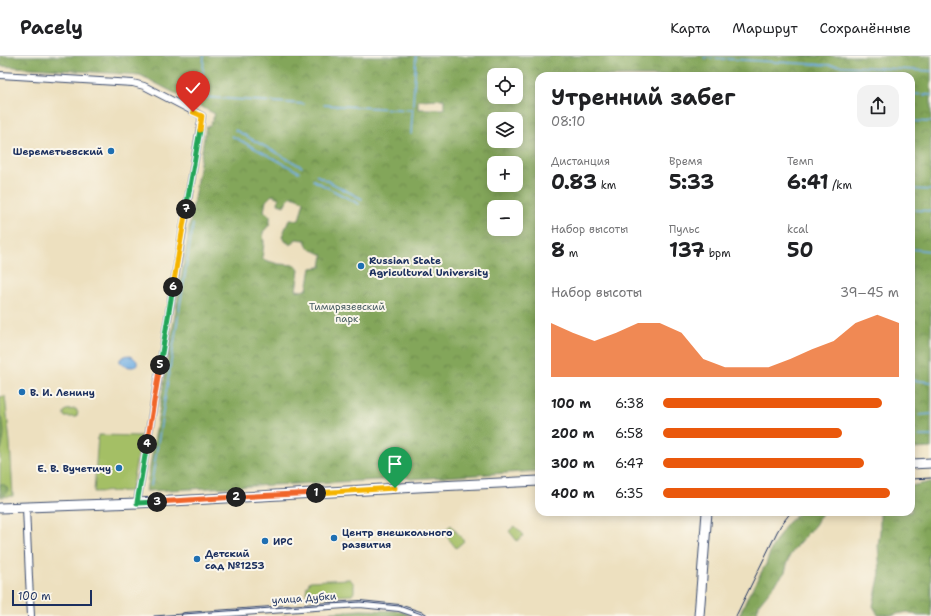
<!DOCTYPE html>
<html lang="ru">
<head>
<meta charset="utf-8">
<style>
  :root { --surface:#fff; --page:#f2f2f2; --text:#202124; --muted:#757577; --line:#e0e0e0; --accent:#ea580c }
  body { margin:0; font-family:"Shantell Sans",sans-serif; background:var(--page); color:var(--text); height:100vh; display:flex; flex-direction:column; font-size:15px; white-space:nowrap }
  * { box-sizing:border-box; margin:0 }
  p { font-size:13px; color:var(--muted) }
  .icon { flex:none; width:22px; height:22px; fill:none; stroke:currentColor; stroke-width:2; stroke-linecap:round; stroke-linejoin:round }
  .map { position:relative; flex:1; overflow:hidden }
  .details { position:absolute; left:535px; top:16px; width:380px; height:444px; display:flex; flex-direction:column; background:var(--surface); border-radius:12px; box-shadow:0 2px 10px #0003 }
  .details>* { flex:none }
  .buttons { position:absolute; left:487px; top:12px; display:grid; gap:8px }
  .buttons a { display:grid; place-items:center; width:36px; height:36px; border-radius:8px; background:var(--surface); box-shadow:0 2px 10px #0003; font-size:20px }
  .scale { position:absolute; left:12px; bottom:10px; width:80px; box-sizing:border-box; padding-left:4px; border:2px solid #1b2f5e; border-top:0; font-size:11px; line-height:14px; white-space:nowrap; color:#1b2f5e; -webkit-text-stroke:3px #fbf7ec; paint-order:stroke }
  .pin { position:absolute; display:grid; place-items:center; width:34px; height:34px; color:#fff; margin:-41px -17px; border-radius:50% 50% 50% 0; rotate:-45deg; box-shadow:0 0 4px #0007 }
  .pin .icon { rotate:45deg }
  .km { position:absolute; width:20px; height:20px; margin:-10px; border-radius:50%; background:#222; color:#fff; font-size:11px; line-height:20px; text-align:center }
  .round { display:grid; place-items:center; flex:none; width:42px; height:42px; border-radius:12px; background:var(--page) }
  .headline { display:flex; align-items:center; justify-content:space-between; height:68px; padding:0 16px }
  h1 { font-size:22px; font-weight:700; line-height:30px }
  .stats { display:grid; grid-template-columns:repeat(3,1fr); gap:6px; height:68px; padding:4px 16px }
  .stats div { display:grid; align-content:center }
  .stats b { font-size:20px; font-weight:700 }
  .stats small { font-size:11px; font-weight:400 }
  .stats p { font-size:11px }
  .chart { height:112px; padding:8px 16px }
  .chart p { display:flex; justify-content:space-between }
  .chart svg { width:100%; height:72px; margin-top:4px; fill:var(--accent); opacity:.7 }
  ul { padding:0 16px; list-style:none; font-size:13px }
  li { display:grid; grid-template-columns:64px 48px 1fr; align-items:center; height:30px }
  li i { height:10px; border-radius:5px; background:var(--accent) }
  header { display:flex; align-items:center; gap:24px; box-sizing:border-box; height:56px; padding:0 20px; background:var(--surface); border-bottom:1px solid var(--line) }
  header strong { font-size:19px }
  nav { display:flex; gap:22px; margin-inline-start:auto; font-size:14px }
  .map>svg:first-child { display:block }
</style>
</head>
<body>
<header>
<strong>Pacely</strong>
<nav><a>Карта</a><a>Маршрут</a><a>Сохранённые</a></nav>
</header>
<div class="map">
<svg width="931" height="560" viewBox="0 0 931 560">
  <defs>
    <pattern id="forest-crowns" width="20" height="18" patternUnits="userSpaceOnUse"><rect width="20" height="18" fill="#83a65a"/><path d="M2 6a3 3 0 1 1 6 0M12 15a3 3 0 1 1 6 0" fill="none" stroke="#6a884e"/></pattern>
  </defs>
  <rect width="100%" height="100%" fill="#fbf7ec"/>
  <filter id="ink" filterUnits="userSpaceOnUse"><feTurbulence type="fractalNoise" baseFrequency=".025" numOctaves="2"/><feDisplacementMap in="SourceGraphic" scale="8" xChannelSelector="R" yChannelSelector="G"/><feConvolveMatrix kernelMatrix="1 2 1 2 8 2 1 2 1" color-interpolation-filters="sRGB"/></filter>
  <filter id="wash" filterUnits="userSpaceOnUse"><feTurbulence type="fractalNoise" baseFrequency=".012" numOctaves="4" result="noise"/><feDisplacementMap in="SourceGraphic" scale="16" xChannelSelector="R" yChannelSelector="G"/><feGaussianBlur stdDeviation="0.9" result="paint"/><feColorMatrix in="noise" values="0 0 0 0 0 0 0 0 0 0 0 0 0 0 0 0 0 1.4 0 .05"/><feComposite in="paint" operator="in"/></filter>
  <g filter="url(#wash)">
    <rect width="100%" height="100%" fill="#ede0bf"/>
    <g fill="#a4bf65" stroke="#607762">
      <path d="M5,340L10,386L13,440L0,441V341Z"/>
      <path d="M76,353L78,357L76,361H65L64,359V356L66,354Z"/>
      <path d="M98,379L141,380L131,435L94,436Z"/>
      <path d="M451,469L464,485L456,492L443,476Z"/>
      <path d="M515,470L524,479L517,485L509,475Z"/>
      <path d="M350,523L354,528V536L352,539L312,541L306,537L307,530L310,525Z"/>
    </g>
    <g fill="url(#forest-crowns)" stroke="#4f6a5c" fill-rule="evenodd">
      <path d="M0,0H931V392L911,393V20H539V415L410,423L406,421H403L401,423L146,435L206,70L209,71L215,58L140,19L0,10ZM494,19H516V41H494ZM444,43V53H418V44ZM494,63H516V85H494ZM494,107H516V129H494ZM272,139L279,142L278,148L284,150L288,143L292,140L304,145L299,164H289L282,180L285,185L291,189L296,183L305,184L308,192L323,199L321,211L311,212L307,233L302,235L296,234L299,214L295,209L278,208L262,203L264,187L263,176L270,168V160L264,155L266,145ZM494,151H516V173H494Z"/>
      <path d="M0,360C6,372 4,382 1,394L0,393Z"/>
      <path d="M930,426H931V490L928,500L931,521V560H918L908,556L891,559H878L873,550L880,517L878,489L880,476V456H911V430Z"/>
      <path d="M0,428C6,429 7,430 8,436L5,439H0Z"/>
      <path d="M800,456H824L822,457L815,469L797,489L789,501L785,516L759,548L757,556L760,560H739L749,538L766,508L772,491L787,467Z"/>
      <path d="M361,554L399,555L413,560H283Z"/>
    </g>
    <path fill="#70ade2" stroke="#466ea0" d="M127,299L133,301L137,305V309L133,311C127,311 124,310 120,306V303L123,301Z"/>
    <g fill="none" stroke-linecap="round" stroke-linejoin="round">
      <g stroke="#70ade2" stroke-width="1.5">
        <path d="M204,0L201,41L304,48"/>
        <path d="M704,2L725,3"/>
        <path d="M727,3L931,15"/>
        <path d="M911,38L931,39"/>
        <path d="M324,49L412,54"/>
        <path d="M911,65L931,66"/>
        <path d="M235,74L302,111"/>
        <path d="M411,78L416,0"/>
        <path d="M232,80L299,116"/>
        <path d="M316,119L362,143"/>
        <path d="M313,124L359,148"/>
        <path d="M911,133L931,134"/>
        <path d="M915,154L931,155"/>
        <path d="M911,193L931,195"/>
        <path d="M911,324L931,326"/>
        <path d="M919,359L931,358"/>
        <path d="M919,380H931"/>
        <path d="M151,430L193,168"/>
      </g>
    </g>
  </g>
  <g filter="url(#ink)">
    <g fill="none" stroke-linecap="round" stroke-linejoin="round">
      <defs>
        <g id="street">
          <path d="M0,19L133,27L144,30L202,60L137,447"/>
          <path d="M26,451L29,522L31,560"/>
          <path d="M185,560L360,548L399,552L423,560"/>
        </g>
        <g id="secondary">
          <path d="M911,408L931,407"/>
          <path d="M0,452L137,447L418,431L539,425"/>
          <path d="M699,560L707,456"/>
        </g>
      </defs>
      <use href="#street" stroke="#3a4a6d" stroke-width="8"/>
      <use href="#secondary" stroke="#3a4a6d" stroke-width="11"/>
      <use href="#street" stroke="#fff" stroke-width="6"/>
      <use href="#secondary" stroke="#fff" stroke-width="9"/>
      <g stroke="#1b2f5e" stroke-width="1">
        <path d="M911,423L931,422"/>
        <path d="M154,560L360,546L399,550L427,560"/>
        <path d="M736,560L777,476L781,469L791,456"/>
      </g>
    </g>
  </g>
  <g fill="none" stroke-linecap="round" stroke-linejoin="round" filter="url(#ink)">
    <defs>
      <path id="split-1" d="M316,437L395,432"/>
      <path id="split-2" d="M236,441L316,437"/>
      <path id="split-3" d="M157,446L236,441"/>
      <path id="split-4" d="M147,388L137,447L157,446"/>
      <path id="split-5" d="M147,388L160,309"/>
      <path id="split-6" d="M160,309L173,231"/>
      <path id="split-7" d="M173,231L186,153"/>
      <path id="split-8" d="M186,153L200,74"/>
      <path id="split-9" d="M193,56L202,60L200,74"/>
    </defs>
    <use href="#split-1" stroke="#fff" stroke-width="8"/>
    <use href="#split-2" stroke="#fff" stroke-width="8"/>
    <use href="#split-3" stroke="#fff" stroke-width="8"/>
    <use href="#split-4" stroke="#fff" stroke-width="8"/>
    <use href="#split-5" stroke="#fff" stroke-width="8"/>
    <use href="#split-6" stroke="#fff" stroke-width="8"/>
    <use href="#split-7" stroke="#fff" stroke-width="8"/>
    <use href="#split-8" stroke="#fff" stroke-width="8"/>
    <use href="#split-9" stroke="#fff" stroke-width="8"/>
    <use href="#split-1" stroke="#f5b400" stroke-width="5"/>
    <use href="#split-2" stroke="#f0652b" stroke-width="5"/>
    <use href="#split-3" stroke="#f0652b" stroke-width="5"/>
    <use href="#split-4" stroke="#22a559" stroke-width="5"/>
    <use href="#split-5" stroke="#f0652b" stroke-width="5"/>
    <use href="#split-6" stroke="#22a559" stroke-width="5"/>
    <use href="#split-7" stroke="#f5b400" stroke-width="5"/>
    <use href="#split-8" stroke="#22a559" stroke-width="5"/>
    <use href="#split-9" stroke="#f5b400" stroke-width="5"/>
  </g>
  <g fill="#1f6fb2" stroke="#fbf7ec" stroke-width="1.5">
    <circle cx="111" cy="95" r="4"/>
    <circle cx="361" cy="210" r="4"/>
    <circle cx="22" cy="336" r="4"/>
    <circle cx="119" cy="412" r="4"/>
    <circle cx="334" cy="482" r="4"/>
    <circle cx="265" cy="485" r="4"/>
    <circle cx="197" cy="503" r="4"/>
  </g>
  <g text-anchor="middle" dominant-baseline="central" stroke-width="4" stroke-linejoin="round" paint-order="stroke">
    <g font-size="10" font-weight="bold" fill="#1b2f5e" stroke="#fbf7ec" text-anchor="start">
      <text x="103" y="95" text-anchor="end">Шереметьевский</text>
      <text x="369" y="204">Russian State<tspan x="369" dy="12">Agricultural University</tspan></text>
      <text x="30" y="336">В. И. Ленину</text>
      <text x="111" y="412" text-anchor="end">Е. В. Вучетичу</text>
      <text x="342" y="476">Центр внешкольного<tspan x="342" dy="12">развития</tspan></text>
      <text x="273" y="485">ИРС</text>
      <text x="205" y="497">Детский<tspan x="205" dy="12">сад №1253</tspan></text>
    </g>
    <g font-size="10" fill="#445a60" stroke="#fbf7ec">
      <text x="347" y="250">Тимирязевский<tspan x="347" dy="12">парк</tspan></text>
    </g>
    <g font-size="10" fill="#1b2f5e" stroke="#fbf7ec">
      <text transform="translate(304 542) rotate(-4)">улица Дубки</text>
    </g>
  </g>
</svg>
<div class="buttons">
<a><svg class="icon" aria-label="locate" viewBox="0 0 24 24"><circle cx="12" cy="12" r="6"/><path d="M12 2v4M12 18v4M2 12h4M18 12h4"/></svg></a>
<a><svg class="icon" aria-label="layers" viewBox="0 0 24 24"><path d="M12 4l9 5-9 5-9-5zM3 14l9 5 9-5"/></svg></a>
<a>+</a>
<a>−</a>
</div>
<div class="scale">100 m</div>
<div class="pin" style="left:395px;top:432px;background:#1e9e55"><svg class="icon" aria-label="arrive" viewBox="0 0 24 24"><path d="M6 21V4h12l-3 4 3 4H6"/></svg></div>
<div class="pin" style="left:193px;top:56px;background:#d93025"><svg class="icon" aria-label="check" viewBox="0 0 24 24"><path d="M5 12l5 5 9-10"/></svg></div>
<b class="km" style="left:316px;top:437px">1</b>
<b class="km" style="left:236px;top:441px">2</b>
<b class="km" style="left:157px;top:446px">3</b>
<b class="km" style="left:147px;top:388px">4</b>
<b class="km" style="left:160px;top:309px">5</b>
<b class="km" style="left:173px;top:231px">6</b>
<b class="km" style="left:186px;top:153px">7</b>
<section class="details">
<div class="headline"><div><h1>Утренний забег</h1><p>08:10</p></div><a class="round"><svg class="icon" aria-label="share" viewBox="0 0 24 24"><path d="M12 15V3M7 8l5-5 5 5M5 13v7h14v-7"/></svg></a></div>
<div class="stats">
<div><p>Дистанция</p><b>0.83<small> km</small></b></div>
<div><p>Время</p><b>5:33</b></div>
<div><p>Темп</p><b>6:41<small> /km</small></b></div>
</div>
<div class="stats">
<div><p>Набор высоты</p><b>8<small> m</small></b></div>
<div><p>Пульс</p><b>137<small> bpm</small></b></div>
<div><p>kcal</p><b>50</b></div>
</div>
<div class="chart"><p><span>Набор высоты</span>39–45 m</p>
<svg viewBox="0 0 160 44" preserveAspectRatio="none"><path d="M0 44V11L10 17L20 22L30 17L40 11L50 11L60 17L70 33L80 38L90 38L100 38L110 33L120 27L130 22L140 11L150 6L160 11V44z"/></svg>
</div>
<ul>
<li><b>100 m</b>6:38<i style="width:93%"></i></li>
<li><b>200 m</b>6:58<i style="width:76%"></i></li>
<li><b>300 m</b>6:47<i style="width:85%"></i></li>
<li><b>400 m</b>6:35<i style="width:96%"></i></li>
</ul>
</section>
</div>
</body>
</html>
